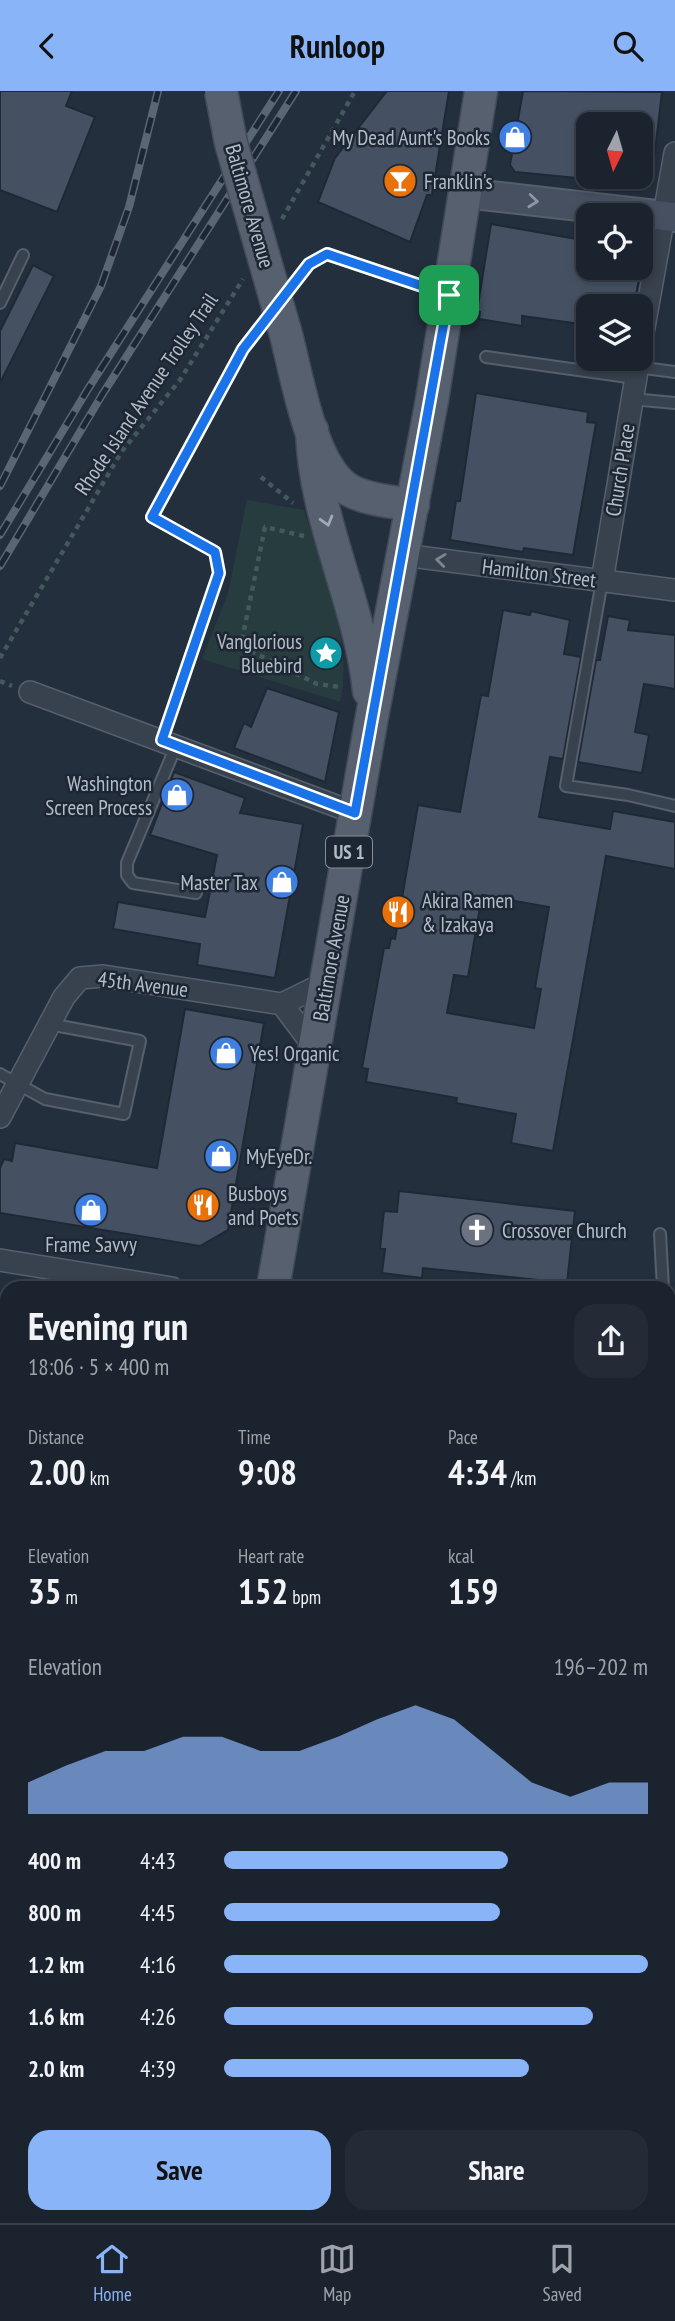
<!DOCTYPE html>
<html lang="en">
<head>
<meta charset="utf-8">
<style>
  :root { --surface:#1b232e; --page:#242b36; --text:#f1f3f6; --muted:#a0a4aa; --line:#39404a; --accent:#8ab4f8 }
  body { margin:0; font-family:"PT Sans Narrow",sans-serif; background:var(--page); color:var(--text); height:100vh; display:flex; flex-direction:column; font-size:26px; white-space:nowrap }
  * { box-sizing:border-box; margin:0 }
  p { font-size:23px; color:var(--muted) }
  .icon { flex:none; width:38px; height:38px; fill:none; stroke:currentColor; stroke-width:2; stroke-linecap:round; stroke-linejoin:round }
  .map { position:relative; flex:1; overflow:hidden }
  .panel { position:absolute; left:0px; top:1190px; width:676px; height:943px; display:flex; flex-direction:column; background:var(--surface); border-radius:21px 21px 0 0; box-shadow:0 4px 10px #0003,0 0 0 2px var(--line) }
  .panel>* { flex:none }
  .needle { width:46px; rotate:185deg }
  .controls { position:absolute; left:576px; top:21px; display:grid; gap:14px }
  .controls a { display:grid; place-items:center; width:77px; height:77px; border-radius:14px; background:var(--surface); box-shadow:0 4px 10px #0003,0 0 0 2px var(--line); font-size:35px }
  .pin { position:absolute; display:grid; place-items:center; width:60px; height:60px; color:#fff; margin:-30px; border-radius:14px; box-shadow:0 4px 10px #0006 }
  .round { display:grid; place-items:center; flex:none; width:74px; height:74px; border-radius:21px; background:var(--page) }
  .summary { display:flex; align-items:center; justify-content:space-between; height:119px; padding:0 28px }
  h1 { font-size:38px; font-weight:600; line-height:52px }
  .stats { display:grid; grid-template-columns:repeat(3,1fr); gap:10px; height:119px; padding:7px 28px }
  .stats div { display:grid; align-content:center }
  .stats b { font-size:35px; font-weight:600 }
  .stats small { font-size:19px; font-weight:400 }
  .stats p { font-size:19px }
  .chart { height:196px; padding:14px 28px }
  .chart p { display:flex; justify-content:space-between }
  .chart svg { width:100%; height:126px; margin-top:7px; fill:var(--accent); opacity:.7 }
  .cta { display:flex; gap:14px; margin-top:auto; padding:14px 28px }
  .cta a { flex:1; height:80px; border-radius:21px; background:var(--accent); color:#111; font-size:28px; font-weight:600; line-height:80px; text-align:center }
  .cta a+a { background:var(--page); color:var(--text) }
  ul { padding:0 28px; list-style:none; font-size:23px }
  li { display:grid; grid-template-columns:112px 84px 1fr; align-items:center; height:52px }
  li i { height:18px; border-radius:9px; background:var(--accent) }
  header { display:flex; justify-content:space-between; align-items:center; height:91px; padding:0 28px; background:var(--accent); color:#111; font-size:32px; font-weight:600 }
  .menu { display:flex; justify-content:space-around; align-items:center; height:98px; border-top:2px solid var(--line); background:var(--surface); font-size:19px; color:var(--muted) }
  .menu a { display:grid; justify-items:center; gap:4px }
  .menu .current { color:var(--accent) }
  .map>svg:first-child { display:block }
</style>
</head>
<body>
<header><svg class="icon" aria-label="back" viewBox="0 0 24 24"><path d="M15 5l-7 7 7 7"/></svg>Runloop<svg class="icon" aria-label="search" viewBox="0 0 24 24"><circle cx="10" cy="10" r="6"/><path d="M15 15l6 6"/></svg></header>
<div class="map">
<svg width="675" height="2132" viewBox="0 0 675 2132">
  <rect width="100%" height="100%" fill="#242f3e"/>
  <path fill="#263c3f" d="M247,409L304,419C323,480 354,547 340,611L202,568L228,502Z"/>
  <g fill="#455162" stroke="#1f2835" stroke-width="2" fill-rule="evenodd">
    <path d="M0,0H72L66,15L95,26L57,121L0,99Z"/>
    <path d="M387,0H449L432,104H427L410,151L318,111L335,67Z"/>
    <path d="M523,0L662,1L652,85L640,84V33H588V88L515,81L510,74Z"/>
    <path d="M491,133L588,150V177H641L634,215H588V234L522,225V235L479,228L480,221L477,220Z"/>
    <path d="M33,174L54,185L0,292V240Z"/>
    <path d="M476,302L588,321L587,331L596,332L573,464L524,457L523,461L450,449L456,410H460Z"/>
    <path d="M503,519L530,524L531,520L570,529L564,563L581,566L563,668L550,666L539,726L610,738L613,720L675,731V778L606,765L553,1060L511,1052L516,1023L456,1012L457,1007L366,991L368,978L362,977L384,857H389L391,847L395,848L418,714L460,721L481,604L488,605ZM482,804L549,816L535,897L541,898L534,937L447,922L454,884L468,886Z"/>
    <path d="M608,525L630,529L628,539L675,544V598L644,593L635,641L649,644L642,682L578,671L596,569H600Z"/>
    <path d="M267,597L339,621L325,691L234,657L244,632L251,636Z"/>
    <path d="M174,681L245,707L240,722L303,733L275,887L197,874L200,853L113,838L118,811L205,826L217,764L150,744Z"/>
    <path d="M185,918L264,932L228,1139L200,1155L0,1122V1077L4,1068L12,1070L15,1052L157,1077Z"/>
    <path d="M399,1100L575,1120L567,1192L423,1177L422,1187L382,1182L385,1158H380L384,1120L397,1121Z"/>
  </g>
  <g fill="none" stroke-linecap="round" stroke-linejoin="round">
    <defs>
      <g id="lane">
        <path d="M0,212L23,164"/>
        <path d="M486,266L635,287"/>
        <path d="M637,276L675,281"/>
        <path d="M632,308L675,312"/>
        <path d="M602,490L566,695L628,704L675,715"/>
        <path d="M162,649L219,482L215,461L152,426L243,258L309,173L327,163L446,203"/>
        <path d="M176,655L127,772V784L133,792L196,802"/>
        <path d="M0,983L45,1008L124,1023L140,950L49,933"/>
        <path d="M660,1143L663,1197"/>
        <path d="M0,1308L7,1309"/>
        <path d="M668,1434H675"/>
        <path d="M0,1566L7,1567"/>
        <path d="M0,1655L7,1657"/>
        <path d="M0,1775L7,1777"/>
        <path d="M0,1844L7,1845L0,1882"/>
      </g>
      <g id="street">
        <path d="M640,259L675,62"/>
        <path d="M403,464L675,499"/>
        <path d="M602,490L639,268"/>
        <path d="M30,601L355,722"/>
        <path d="M282,913L315,957"/>
        <path d="M0,1026L64,906L80,887L103,885L282,913L327,891"/>
        <path d="M0,1169L172,1197"/>
        <path d="M668,1701H675"/>
        <path d="M0,1943L7,1944"/>
        <path d="M439,2132L441,2126"/>
        <path d="M653,2132V2126"/>
      </g>
      <g id="secondary">
        <path d="M465,102L675,126"/>
        <path d="M668,1223L675,1222"/>
      </g>
      <g id="primary">
        <path d="M285,240C297,282 310,379 351,400C369,409 393,411 413,414"/>
        <path d="M312,339C314,429 360,511 369,600"/>
        <path d="M273,1197L371,631L432,309L481,0"/>
        <path d="M111,2132L112,2126"/>
      </g>
    </defs>
    <use href="#lane" stroke="#565f6c" stroke-width="14"/>
    <use href="#street" stroke="#565f6c" stroke-width="24"/>
    <use href="#secondary" stroke="#565f6c" stroke-width="32"/>
    <use href="#primary" stroke="#414a57" stroke-width="35"/>
    <g stroke="#44595c" stroke-width="4.5" stroke-dasharray="5 5" stroke-linecap="butt">
      <path d="M282,128L355,0"/>
      <path d="M261,386L293,412"/>
      <path d="M304,445L265,436L242,549L247,558L317,593L341,596"/>
      <path d="M0,567L122,360L180,289L243,188"/>
      <path d="M0,590L12,595"/>
      <path d="M0,1277L7,1278"/>
      <path d="M0,1605L7,1606"/>
    </g>
    <use href="#lane" stroke="#38414e" stroke-width="10"/>
    <use href="#street" stroke="#38414e" stroke-width="21"/>
    <use href="#secondary" stroke="#465061" stroke-width="28"/>
    <use href="#primary" stroke="#56606e" stroke-width="32"/>
    <defs>
      <g id="rail">
        <path d="M0,395L101,195L129,116L158,0"/>
        <path d="M0,444L88,298L279,0"/>
        <path d="M0,475L102,304L296,0"/>
      </g>
    </defs>
    <use href="#rail" stroke="#5a6575" stroke-width="8"/>
    <use href="#rail" stroke="#1d2633" stroke-width="5" stroke-dasharray="16" stroke-linecap="butt"/>
    <defs>
      <path id="primary-bridge" d="M221,0L231,52L285,240"/>
    </defs>
    <use href="#primary-bridge" stroke="#414a57" stroke-width="35" stroke-linecap="butt"/>
    <use href="#primary-bridge" stroke="#56606e" stroke-width="32"/>
  </g>
  <defs><path id="oneway-chevron" d="M-2-3.5L2.5 0L-2 3.5" fill="none" stroke-width="1.6" stroke-linecap="round" stroke-linejoin="round" transform="scale(1.75)"/></defs>
  <use stroke="#8e96a5" href="#oneway-chevron" transform="translate(533 110) rotate(6)"/>
  <use stroke="#a1aab7" href="#oneway-chevron" transform="translate(327 430) rotate(74)"/>
  <use stroke="#7c8592" href="#oneway-chevron" transform="translate(441 469) rotate(-173)"/>
  <g fill="none" stroke-linecap="round" stroke-linejoin="round">
    <defs>
      <path id="route" d="M327,163L449,204L355,722L162,649L219,482L215,461L152,426L243,258L309,173Z"/>
    </defs>
    <use href="#route" stroke="#fff" stroke-width="14"/>
    <use href="#route" stroke="#1a73e8" stroke-width="9"/>
  </g>
  <defs>
    <symbol id="shop-disc" viewBox="-11 -11 22 22"><circle r="9.5" fill="#3f7fe0" stroke="#1d2633"/><path d="M-5-2.5h2.3a2.7 3.5 0 0 1 5.4 0H5L5.5 6h-11ZM-1.5-2.5h3a1.5 2.3 0 0 0-3 0Z" fill="#fff"/></symbol>
    <symbol id="bar-disc" viewBox="-11 -11 22 22"><circle r="9.5" fill="#e8710a" stroke="#1d2633"/><path d="M-6-5H6L.8 .8V4.5H3.5V6h-7V4.5H-.8V.8Z" fill="#fff"/></symbol>
    <symbol id="sight-disc" viewBox="-11 -11 22 22"><circle r="9.5" fill="#0f9aa8" stroke="#1d2633"/><path d="M0-6L1.8-2.2L6-1.7L2.9 1.2L3.7 5.4L0 3.3L-3.7 5.4L-2.9 1.2L-6-1.7L-1.8-2.2Z" fill="#fff"/></symbol>
    <symbol id="restaurant-disc" viewBox="-11 -11 22 22"><circle r="9.5" fill="#e8710a" stroke="#1d2633"/><path d="M-5-6h1v4h1v-4h1v4h1v-4h1v5L-1.5 .5V6h-2V.5L-5-1ZM5-6V6H3V1.5H1.5Q1.5-4 5-6Z" fill="#fff"/></symbol>
    <symbol id="church-disc" viewBox="-11 -11 22 22"><circle r="9.5" fill="#6b7280" stroke="#1d2633"/><path d="M-1.2-6h2.4v3.5h3.3v2.4h-3.3V6h-2.4V-.1h-3.3v-2.4h3.3Z" fill="#fff"/></symbol>
  </defs>
  <g fill-rule="evenodd">
    <use href="#shop-disc" x="496" y="27" width="38" height="38"/>
    <use href="#bar-disc" x="381" y="71" width="38" height="38"/>
    <use href="#sight-disc" x="307" y="543" width="38" height="38"/>
    <use href="#shop-disc" x="158" y="685" width="38" height="38"/>
    <use href="#shop-disc" x="263" y="772" width="38" height="38"/>
    <use href="#restaurant-disc" x="379" y="802" width="38" height="38"/>
    <use href="#shop-disc" x="207" y="943" width="38" height="38"/>
    <use href="#shop-disc" x="202" y="1046" width="38" height="38"/>
    <use href="#restaurant-disc" x="184" y="1095" width="38" height="38"/>
    <use href="#shop-disc" x="72" y="1100" width="38" height="38"/>
    <use href="#church-disc" x="458" y="1120" width="38" height="38"/>
  </g>
  <g text-anchor="middle" dominant-baseline="central" stroke-width="5" stroke-linejoin="round" paint-order="stroke">
    <rect fill="#1d2633" stroke="#878f9c" stroke-width="2" x="326" y="745.5" width="46" height="31" rx="5"/>
    <g font-size="19" font-weight="bold" fill="#b4bcc9">
      <text x="349" y="761">US 1</text>
    </g>
    <g font-size="21" fill="#b4bcc9" stroke="#1d2633" text-anchor="start">
      <text x="490" y="46" text-anchor="end">My Dead Aunt's Books</text>
      <text x="424" y="90">Franklin's</text>
      <text x="302" y="550" text-anchor="end">Vanglorious<tspan x="302" dy="24">Bluebird</tspan></text>
      <text x="152" y="692" text-anchor="end">Washington<tspan x="152" dy="24">Screen Process</tspan></text>
      <text x="258" y="791" text-anchor="end">Master Tax</text>
      <text x="422" y="809">Akira Ramen<tspan x="422" dy="24">&amp; Izakaya</tspan></text>
      <text x="250" y="962">Yes! Organic</text>
      <text x="246" y="1065">MyEyeDr.</text>
      <text x="228" y="1102">Busboys<tspan x="228" dy="24">and Poets</tspan></text>
      <text x="502" y="1139">Crossover Church</text>
      <text x="91" y="1153" text-anchor="middle">Frame Savvy</text>
    </g>
    <g font-size="21" fill="#b4bcc9" stroke="#1d2633">
      <text transform="translate(250 115) rotate(74)">Baltimore Avenue</text>
      <text transform="translate(146 303) rotate(-56)">Rhode Island Avenue Trolley Trail</text>
      <text transform="translate(620 379) rotate(-81)">Church Place</text>
      <text transform="translate(539 482) rotate(7)">Hamilton Street</text>
      <text transform="translate(331 867) rotate(-80)">Baltimore Avenue</text>
      <text transform="translate(143 893) rotate(7)">45th Avenue</text>
    </g>
  </g>
</svg>
<div class="controls">
<a><svg class="needle" viewBox="-14 -14 28 28"><path d="M0-13l5 13h-10z" fill="#e53935"/><path d="M0 13l5-13h-10z" fill="#a0a4aa"/></svg></a>
<a><svg class="icon" aria-label="locate" viewBox="0 0 24 24"><circle cx="12" cy="12" r="6"/><path d="M12 2v4M12 18v4M2 12h4M18 12h4"/></svg></a>
<a><svg class="icon" aria-label="layers" viewBox="0 0 24 24"><path d="M12 4l9 5-9 5-9-5zM3 14l9 5 9-5"/></svg></a>
</div>
<div class="pin" style="left:449px;top:204px;background:#1e9e55"><svg class="icon" aria-label="arrive" viewBox="0 0 24 24"><path d="M6 21V4h12l-3 4 3 4H6"/></svg></div>
<section class="panel">
<div class="summary"><div><h1>Evening run</h1><p>18:06 · 5 × 400 m</p></div><a class="round"><svg class="icon" aria-label="share" viewBox="0 0 24 24"><path d="M12 15V3M7 8l5-5 5 5M5 13v7h14v-7"/></svg></a></div>
<div class="stats">
<div><p>Distance</p><b>2.00<small> km</small></b></div>
<div><p>Time</p><b>9:08</b></div>
<div><p>Pace</p><b>4:34<small> /km</small></b></div>
</div>
<div class="stats">
<div><p>Elevation</p><b>35<small> m</small></b></div>
<div><p>Heart rate</p><b>152<small> bpm</small></b></div>
<div><p>kcal</p><b>159</b></div>
</div>
<div class="chart"><p><span>Elevation</span>196–202 m</p>
<svg viewBox="0 0 160 44" preserveAspectRatio="none"><path d="M0 44V33L10 27L20 22L30 22L40 17L50 17L60 22L70 22L80 17L90 11L100 6L110 11L120 22L130 33L140 38L150 33L160 33V44z"/></svg>
</div>
<ul>
<li><b>400 m</b>4:43<i style="width:67%"></i></li>
<li><b>800 m</b>4:45<i style="width:65%"></i></li>
<li><b>1.2 km</b>4:16<i style="width:100%"></i></li>
<li><b>1.6 km</b>4:26<i style="width:87%"></i></li>
<li><b>2.0 km</b>4:39<i style="width:72%"></i></li>
</ul>
<div class="cta"><a>Save</a><a>Share</a></div>
</section>
</div>
<nav class="menu">
<a class="current"><svg class="icon" aria-label="home" viewBox="0 0 24 24"><path d="M3 11l9-7 9 7M6 9v11h12V9"/></svg>Home</a>
<a><svg class="icon" aria-label="map" viewBox="0 0 24 24"><path d="M3 6l6-2 6 2 6-2v14l-6 2-6-2-6 2zM9 4v14M15 6v14"/></svg>Map</a>
<a><svg class="icon" aria-label="saved" viewBox="0 0 24 24"><path d="M7 4h10v16l-5-4-5 4z"/></svg>Saved</a>
</nav>
</body>
</html>
